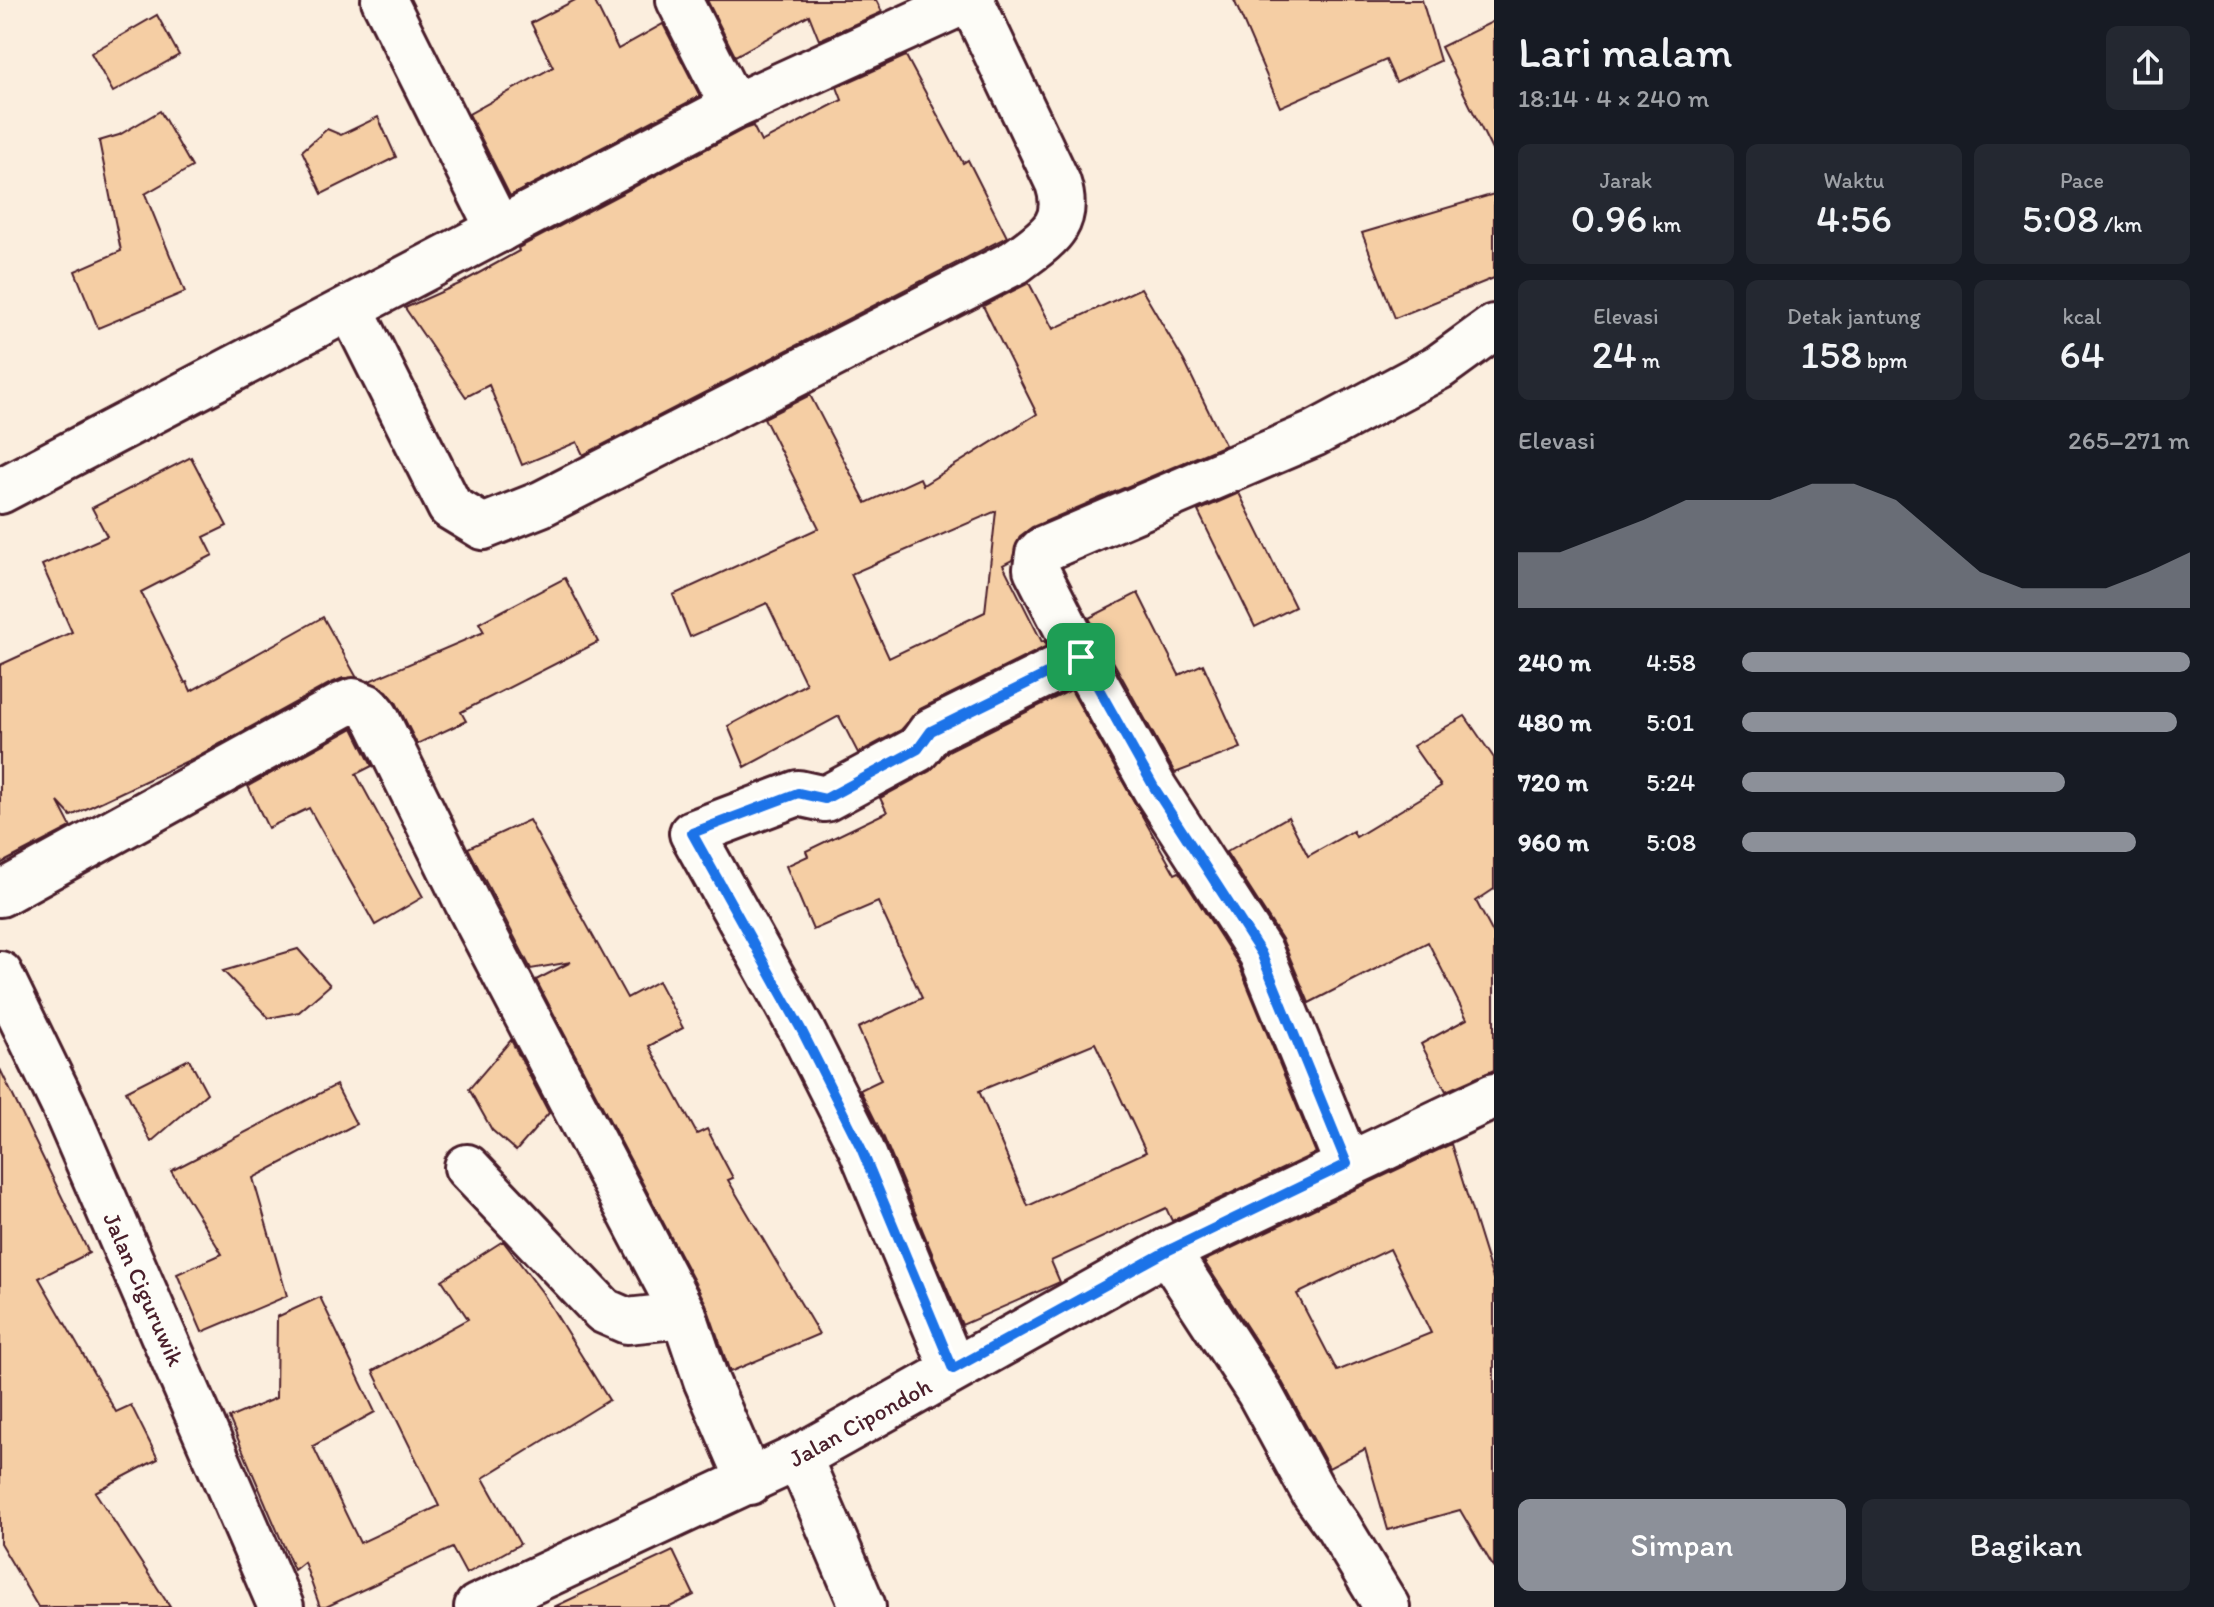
<!DOCTYPE html>
<html lang="id">
<head>
<meta charset="utf-8">
<style>
  :root { --surface:#171b24; --page:#242831; --text:#f1f3f6; --muted:#9ea1a6; --accent:#8c9099 }
  body { margin:0; font-family:Itim,sans-serif; background:var(--page); color:var(--text); height:100vh; display:flex; flex-direction:column; font-size:30px; white-space:nowrap }
  * { box-sizing:border-box; margin:0 }
  p { font-size:26px; color:var(--muted) }
  .icon { flex:none; width:44px; height:44px; fill:none; stroke:currentColor; stroke-width:2; stroke-linecap:round; stroke-linejoin:round }
  .map { position:relative; flex:1; overflow:hidden }
  .drawer { display:flex; flex-direction:column; background:var(--surface); width:720px }
  .drawer>* { flex:none }
  .pin { position:absolute; display:grid; place-items:center; width:68px; height:68px; color:#fff; margin:-34px; border-radius:16px; box-shadow:0 4px 12px #0006 }
  .round { display:grid; place-items:center; flex:none; width:84px; height:84px; border-radius:12px; background:var(--page) }
  .head { display:flex; align-items:center; justify-content:space-between; height:136px; padding:0 24px }
  h1 { font-size:44px; font-weight:600; line-height:60px }
  .stats { display:grid; grid-template-columns:repeat(3,1fr); gap:12px; height:136px; padding:8px 24px }
  .stats div { display:grid; align-content:center; border-radius:12px; background:var(--page); text-align:center }
  .stats b { font-size:40px; font-weight:600 }
  .stats small { font-size:22px; font-weight:400 }
  .stats p { font-size:22px }
  .chart { height:224px; padding:16px 24px }
  .chart p { display:flex; justify-content:space-between }
  .chart svg { width:100%; height:144px; margin-top:8px; fill:var(--accent); opacity:.7 }
  .button { display:flex; gap:16px; margin-top:auto; padding:16px 24px }
  .button a { flex:1; height:92px; border-radius:12px; background:var(--accent); color:#fff; font-size:32px; font-weight:600; line-height:92px; text-align:center }
  .button a+a { background:var(--page); color:var(--text) }
  ul { padding:0 24px; list-style:none; font-size:26px }
  li { display:grid; grid-template-columns:128px 96px 1fr; align-items:center; height:60px }
  li i { height:20px; border-radius:10px; background:var(--accent) }
  main { display:flex; flex:1; min-height:0 }
  .map>svg:first-child { display:block }
</style>
</head>
<body>
<main>
<div class="map">
<svg width="1494" height="1607" viewBox="0 0 1494 1607">
  <rect width="100%" height="100%" fill="#fbeede"/>
  <filter id="ink" filterUnits="userSpaceOnUse"><feTurbulence type="fractalNoise" baseFrequency=".0125" numOctaves="2"/><feDisplacementMap in="SourceGraphic" scale="16" xChannelSelector="R" yChannelSelector="G"/><feConvolveMatrix kernelMatrix="1 2 1 2 8 2 1 2 1" color-interpolation-filters="sRGB"/></filter>
  <g filter="url(#ink)">
    <g fill="#f5cea4" stroke="#4a1f2b" stroke-width="2" fill-rule="evenodd">
      <path d="M575,0H594L618,49L663,24L700,96L510,196L469,114L553,67L531,23Z"/>
      <path d="M707,0H876L882,12L819,40L809,15L735,56Z"/>
      <path d="M1234,0H1422L1440,61L1396,82L1386,60L1280,107Z"/>
      <path d="M157,15L179,55L113,92L91,53Z"/>
      <path d="M1494,21V154L1441,47Z"/>
      <path d="M906,56L963,163L968,160L1007,237L583,455L577,442L522,465L489,385L466,397L405,308L459,284L519,251L518,248L744,129L753,126L761,142L842,100L837,87Z"/>
      <path d="M160,111L192,167L145,194L185,292L98,328L75,271L121,251L99,141L119,135Z"/>
      <path d="M378,117L396,157L322,194L302,151L327,129L341,135Z"/>
      <path d="M1494,194V278L1395,318L1362,233Z"/>
      <path d="M1029,283L1053,329L1141,288L1184,361L1225,445L1032,527L1020,536L1012,560L1003,565L1042,642L1044,641L1047,646L920,709L901,730L858,753L839,716L745,767L728,726L806,684L767,603L690,637L673,595L819,528L764,418L810,395L866,503L920,478L923,485L1037,414L983,306ZM996,511L985,612L889,658L851,574Z"/>
      <path d="M191,457L227,526L204,537L213,555L141,592L185,683L187,682L191,691L323,617L357,678H343L329,684L198,756L71,816L58,802L71,827L0,864V665L72,632L42,565L107,536L92,508Z"/>
      <path d="M1239,493L1295,607L1255,627L1198,511Z"/>
      <path d="M565,578L598,642L461,712L466,721L417,744L396,702L387,691L369,681L484,632L479,623Z"/>
      <path d="M1138,593L1179,675L1203,664L1241,748L1175,773L1089,618Z"/>
      <path d="M1071,690L1175,874L1179,872L1239,965L1316,1153L1172,1221L1166,1208L1051,1261L1060,1282L962,1325L884,1138L860,1090L881,1080L858,1028L922,998L878,902L813,930L786,866L808,856L806,851L887,812L880,798L930,771L948,751ZM1095,1043L1146,1152L1028,1206L979,1091Z"/>
      <path d="M1465,716L1494,758V889L1476,901L1494,935V1070L1446,1091L1421,1044L1467,1019L1428,942L1309,1003L1282,939L1226,852L1288,817L1308,856L1353,831L1356,837L1441,786L1413,746Z"/>
      <path d="M353,728L372,766L356,774L423,897L375,925L309,808L268,828L248,786Z"/>
      <path d="M529,820L627,998L658,981L683,1028L649,1046L697,1134L707,1129L733,1178L728,1180L819,1334L730,1372L706,1304L536,980L571,962L531,969L468,848Z"/>
      <path d="M298,949L330,985L299,1012L269,1018L223,971Z"/>
      <path d="M511,1040L549,1113L516,1151L492,1130L469,1089Z"/>
      <path d="M189,1059L207,1093L151,1142L126,1091Z"/>
      <path d="M0,1069L89,1253L39,1278L116,1412L131,1405L158,1459L95,1492L170,1607H38L0,1543Z"/>
      <path d="M336,1085L356,1124L253,1178L287,1296L202,1332L177,1274L222,1254L171,1171Z"/>
      <path d="M1451,1144L1494,1282V1568L1460,1510L1388,1530L1365,1449L1329,1468L1280,1378L1204,1261ZM1390,1249L1431,1333L1337,1371L1297,1294Z"/>
      <path d="M503,1241L542,1292L609,1400L483,1478L520,1544L466,1574L452,1548L326,1607H320L304,1562L294,1570L229,1418L276,1398L277,1317L320,1297L375,1412L313,1446L360,1543L439,1506L373,1371L468,1319L442,1280Z"/>
      <path d="M673,1551L694,1595L670,1607H554Z"/>
    </g>
    <g fill="none" stroke-linecap="round" stroke-linejoin="round">
      <defs>
        <g id="minor">
          <path d="M384,0L499,230"/>
          <path d="M679,0L733,107"/>
          <path d="M351,309L450,507L483,527L541,504L1015,262C1045,239 1072,226 1058,183L971,0"/>
          <path d="M0,491L733,107L968,0"/>
          <path d="M0,894L341,706L353,701L368,707L376,717L467,902L684,1315L706,1380L750,1482"/>
          <path d="M0,974L64,1106L281,1607"/>
          <path d="M1347,1164L1261,953L1155,789L1081,657L1036,569L1038,554L1042,550L1314,434L1439,367L1494,327"/>
          <path d="M467,1167L604,1311L627,1321L684,1315"/>
          <path d="M1167,1251L1259,1392L1314,1493L1338,1526L1387,1607"/>
          <path d="M953,1369L861,1148L802,1031L692,833L798,793L825,799L918,749L931,731L1081,657"/>
          <path d="M799,1457L863,1607"/>
          <path d="M477,1607L799,1457L1167,1251L1494,1096"/>
        </g>
      </defs>
      <use href="#minor" stroke="#4a1f2b" stroke-width="50"/>
      <use href="#minor" stroke="#fdfcf7" stroke-width="44"/>
    </g>
  </g>
  <g fill="none" stroke-linecap="round" stroke-linejoin="round" filter="url(#ink)">
    <defs>
      <path id="route" d="M1081,657L1155,789L1261,953L1347,1164L1167,1251L953,1369L861,1148L802,1031L692,833L798,793L825,799L918,749L931,731Z"/>
    </defs>
    <use href="#route" stroke="#fff" stroke-width="16"/>
    <use href="#route" stroke="#1a73e8" stroke-width="10"/>
  </g>
  <g text-anchor="middle" dominant-baseline="central" stroke-width="6" stroke-linejoin="round" paint-order="stroke">
    <g font-size="24" fill="#4a1f2b" stroke="#fdfcf7">
      <text transform="translate(144 1289) rotate(66)">Jalan Ciguruwik</text>
      <text transform="translate(860 1422) rotate(-29)">Jalan Cipondoh</text>
    </g>
  </g>
</svg>
<div class="pin" style="left:1081px;top:657px;background:#1e9e55"><svg class="icon" aria-label="arrive" viewBox="0 0 24 24"><path d="M6 21V4h12l-3 4 3 4H6"/></svg></div>
</div>
<section class="drawer">
<div class="head"><div><h1>Lari malam</h1><p>18:14 · 4 × 240 m</p></div><a class="round"><svg class="icon" aria-label="share" viewBox="0 0 24 24"><path d="M12 15V3M7 8l5-5 5 5M5 13v7h14v-7"/></svg></a></div>
<div class="stats">
<div><p>Jarak</p><b>0.96<small> km</small></b></div>
<div><p>Waktu</p><b>4:56</b></div>
<div><p>Pace</p><b>5:08<small> /km</small></b></div>
</div>
<div class="stats">
<div><p>Elevasi</p><b>24<small> m</small></b></div>
<div><p>Detak jantung</p><b>158<small> bpm</small></b></div>
<div><p>kcal</p><b>64</b></div>
</div>
<div class="chart"><p><span>Elevasi</span>265–271 m</p>
<svg viewBox="0 0 160 44" preserveAspectRatio="none"><path d="M0 44V27L10 27L20 22L30 17L40 11L50 11L60 11L70 6L80 6L90 11L100 22L110 33L120 38L130 38L140 38L150 33L160 27V44z"/></svg>
</div>
<ul>
<li><b>240 m</b>4:58<i style="width:100%"></i></li>
<li><b>480 m</b>5:01<i style="width:97%"></i></li>
<li><b>720 m</b>5:24<i style="width:72%"></i></li>
<li><b>960 m</b>5:08<i style="width:88%"></i></li>
</ul>
<div class="button"><a>Simpan</a><a>Bagikan</a></div>
</section>
</main>
</body>
</html>
